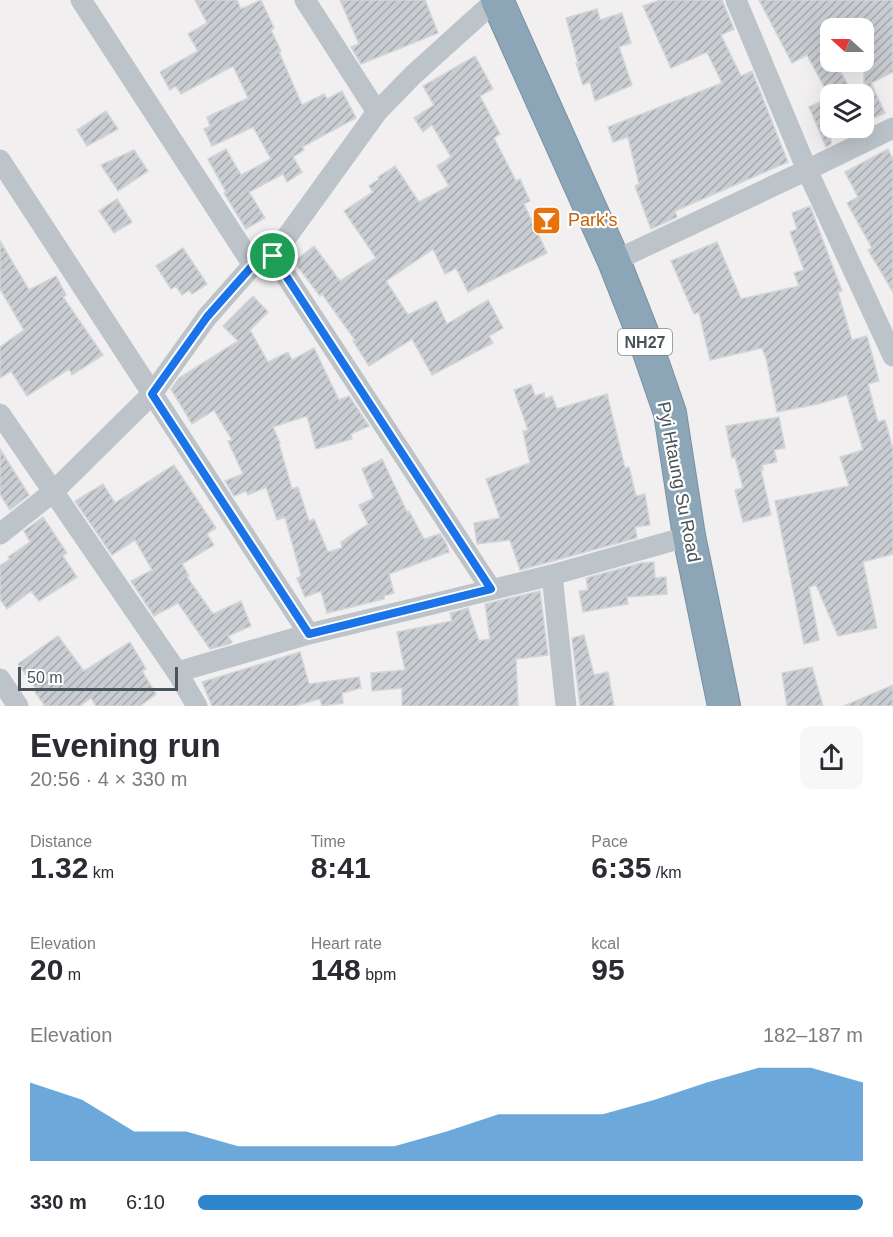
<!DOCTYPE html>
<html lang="en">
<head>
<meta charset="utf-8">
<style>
  :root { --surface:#fff; --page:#f7f7f7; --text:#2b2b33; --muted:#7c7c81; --accent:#2f85cb }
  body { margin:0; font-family:Helvetica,sans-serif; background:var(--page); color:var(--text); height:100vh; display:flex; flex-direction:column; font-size:22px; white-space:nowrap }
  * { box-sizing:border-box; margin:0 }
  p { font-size:20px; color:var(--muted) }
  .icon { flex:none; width:33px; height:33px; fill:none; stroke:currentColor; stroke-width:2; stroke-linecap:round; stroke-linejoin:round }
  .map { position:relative; height:706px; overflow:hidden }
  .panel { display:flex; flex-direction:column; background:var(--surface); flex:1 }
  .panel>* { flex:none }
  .needle { width:39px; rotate:291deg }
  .controls { position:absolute; left:820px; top:18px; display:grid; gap:12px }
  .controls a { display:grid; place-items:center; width:54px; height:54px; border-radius:12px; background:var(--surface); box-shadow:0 6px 24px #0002; font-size:30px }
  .scale { position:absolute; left:18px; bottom:15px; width:160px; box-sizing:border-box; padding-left:6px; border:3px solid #49545a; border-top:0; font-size:16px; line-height:21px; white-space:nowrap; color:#49545a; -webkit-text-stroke:4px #fff; paint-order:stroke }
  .pin { position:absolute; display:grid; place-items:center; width:51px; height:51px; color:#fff; margin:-26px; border:3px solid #fff; border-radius:50%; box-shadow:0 2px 6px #0007 }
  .round { display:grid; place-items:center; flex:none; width:63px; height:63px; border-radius:12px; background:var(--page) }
  .headline { display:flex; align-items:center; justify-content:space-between; height:102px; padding:0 30px }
  h1 { font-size:33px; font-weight:600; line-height:45px }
  .stats { display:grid; grid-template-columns:repeat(3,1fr); gap:9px; height:102px; padding:6px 30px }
  .stats div { display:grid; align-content:center }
  .stats b { font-size:30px; font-weight:600 }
  .stats small { font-size:16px; font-weight:400 }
  .stats p { font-size:16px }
  .chart { height:168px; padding:12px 30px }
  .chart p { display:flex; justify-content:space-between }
  .chart svg { width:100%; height:108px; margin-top:6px; fill:var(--accent); opacity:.7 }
  ul { padding:0 30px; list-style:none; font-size:20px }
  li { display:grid; grid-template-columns:96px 72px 1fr; align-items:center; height:45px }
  li i { height:15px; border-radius:8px; background:var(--accent) }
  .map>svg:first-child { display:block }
</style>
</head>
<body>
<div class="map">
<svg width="893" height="706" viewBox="0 0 893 706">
  <defs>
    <pattern id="building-hatch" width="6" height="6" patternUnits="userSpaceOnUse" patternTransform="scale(1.5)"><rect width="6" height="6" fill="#c9ccd1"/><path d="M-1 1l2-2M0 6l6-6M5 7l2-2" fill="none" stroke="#a5a8ad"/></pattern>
  </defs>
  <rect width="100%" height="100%" fill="#f1efef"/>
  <g fill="url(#building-hatch)" stroke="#d3d6d9" stroke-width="1.5">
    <path d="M195,0H237L241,9L261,0L274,28L271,30L281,51L279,52L302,105L324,94L327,99L342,91L356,118L302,147L304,150L293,157L302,172L287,182L283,174L249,192L265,218L246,229L224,193L226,192L208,159L226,149L241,175L271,159L253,127L212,146L204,129L210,126L207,117L248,98L233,66L181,94L176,86L170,90L160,72L198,51L188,34L207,23Z"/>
    <path d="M340,0H425L438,33L361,64L351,47L359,44Z"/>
    <path d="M660,0H722L734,29L721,35L741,76L752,71L788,162L675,211L677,217L651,229L635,186L639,184L628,137L613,142L608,127L722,83L707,52L671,68L643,6Z"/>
    <path d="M759,0H893V72L871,83L885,113L864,122V28H831V62H835L853,94H828L807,55L792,63Z"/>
    <path d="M597,9L600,20L622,13L631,43L619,47L632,85L595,101L590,82L583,85L576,63H578L566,18Z"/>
    <path d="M475,56L493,89L480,96L500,134L494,138L516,181L520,179L530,201L524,204L547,253L468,292L456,268L445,274L433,249L386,281L408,315L436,301L447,324L488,300L503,328L489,336L493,343L432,375L412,339L369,366L353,341L355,340L322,294L320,296L294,262L314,246L340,281L376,258L344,211L373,192L369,186L379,179L378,177L395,166L419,202L449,186L437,166L451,157L432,125L423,132L414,118L434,105L423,86Z"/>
    <path d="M831,97V144L826,147L809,107Z"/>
    <path d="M106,111L118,129L87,146L77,130Z"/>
    <path d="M888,149L893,159V292L868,250L872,248L847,203L858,197L845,172Z"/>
    <path d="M134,150L148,171L118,191L101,165Z"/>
    <path d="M117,199L132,222L114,233L99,211Z"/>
    <path d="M810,206L842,291L838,292L852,340L867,336L879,381L868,384L878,422L885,420L893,449V554L863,562L877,628L838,636L816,585L809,587L819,640L804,644L775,501L849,486L840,457L863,450L847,395L818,404L777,412L766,358L762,348L710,360L699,312L694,314L671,261L717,242L741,299L799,286L794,273L804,270L790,232L797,229L792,213Z"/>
    <path d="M0,241L29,290L56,276L66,295L63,297L103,355L72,375L69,369L27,396L11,371L0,378V347L24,330L0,289Z"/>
    <path d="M183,248L207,284L192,294L189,290L182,295L176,286L171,289L156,266Z"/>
    <path d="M253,296L268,312L250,330L268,362L288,352L292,360L314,348L339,400L349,396L369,426L351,434L352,439L316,449L307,416L273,427L280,443L279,444L292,489L298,487L309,521L314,519L328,552L342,548L341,542L368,524L359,505L374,498L362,469L382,459L407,512L409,511L424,539L440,534L446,543L449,552L389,574L394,593L384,596V599L327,613L321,591L305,597L297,578L301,576L285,517L277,520L266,487L248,495L246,491L234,496L225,481L243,474L228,441L232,440L214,410L192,424L171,389L179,378L238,341L223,326Z"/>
    <path d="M531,384L535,396L544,393L545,399L552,396L557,409L607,394L625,468L629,467L636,496L645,494L650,525L635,527L637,538L520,570L510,540L477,544L474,523L500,518L486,479L530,463L523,431L528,430L514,390Z"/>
    <path d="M779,417L785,448L774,450L777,462L762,465L763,470H761L771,515L743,522L735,490L743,488L735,457L732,458L726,426Z"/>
    <path d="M0,449L29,495L10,510L0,494Z"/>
    <path d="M174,465L216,528L207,534L214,545L182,564L189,576L187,577L213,614L241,601L251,626L228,636L232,642L229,644L210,649L178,603L154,616L131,581L152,570L135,540L112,555L75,501L103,484L115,503Z"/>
    <path d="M43,517L67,553L63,556L77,577L39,601L31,591L7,609L0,599V566L10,559L8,557L30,542L24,531Z"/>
    <path d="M654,562L655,578L666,577L667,594L627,597L628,604L583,612L579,591L588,590L586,578L641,563Z"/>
    <path d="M540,591L548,655L516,659L518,706H402V688L372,691L371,673L405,670L397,632L452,621L450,613L468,608L479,641L490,639L485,604Z"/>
    <path d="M584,635L594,675L608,672L614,706H580L572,638Z"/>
    <path d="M58,636L84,671L130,642L146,669L142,671L156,694L140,706H96L91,698L80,706H45L35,692L37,690L18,664Z"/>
    <path d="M300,652L309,684L359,677L361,688L342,693L343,703L322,706L320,699L294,706H212L202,682Z"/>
    <path d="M812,667L823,706H787L782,673Z"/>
    <path d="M893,685V706H844Z"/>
  </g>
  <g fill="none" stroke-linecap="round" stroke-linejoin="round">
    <defs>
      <path id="highway" d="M497,0L614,261L642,332L670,413L689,536L724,706"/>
    </defs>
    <use href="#highway" stroke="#7791a3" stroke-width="34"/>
    <g stroke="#bcc4ca" stroke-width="21">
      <path d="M81,0L253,265"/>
      <path d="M305,0L377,112"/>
      <path d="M736,0L807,170L893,356"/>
      <path d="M0,160L309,634"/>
      <path d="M273,256L491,589"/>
      <path d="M614,261L807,170L893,128"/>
      <path d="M0,414L177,672L197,706"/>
      <path d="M0,534L53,492L152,394L207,317L253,265L273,256L377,112L413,75L496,0"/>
      <path d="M552,575L566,706"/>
      <path d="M177,672L309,634L552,575L689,536"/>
      <path d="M0,679L18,706"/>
    </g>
    <use href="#highway" stroke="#8ca6b7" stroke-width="32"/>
  </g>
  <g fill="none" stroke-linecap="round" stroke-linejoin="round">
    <defs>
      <path id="route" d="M273,256L491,589L309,634L152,394L207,317L253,265Z"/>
    </defs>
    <use href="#route" stroke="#fff" stroke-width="12"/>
    <use href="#route" stroke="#1a73e8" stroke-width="8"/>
  </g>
  <defs>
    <symbol id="bar-square" viewBox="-11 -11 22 22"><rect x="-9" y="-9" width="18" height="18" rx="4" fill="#e8710a" stroke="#fff"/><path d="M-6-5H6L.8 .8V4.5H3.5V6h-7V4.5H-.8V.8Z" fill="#fff"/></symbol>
  </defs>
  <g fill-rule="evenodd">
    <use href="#bar-square" x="530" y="204" width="33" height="33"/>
  </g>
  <g text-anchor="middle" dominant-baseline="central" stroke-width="4.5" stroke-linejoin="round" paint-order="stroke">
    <rect fill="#fff" stroke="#80878c" stroke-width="1.5" x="618" y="329" width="54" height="26" rx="4.5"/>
    <g font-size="16" font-weight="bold" fill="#49545a">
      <text x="645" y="342">NH27</text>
    </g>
    <g font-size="18" fill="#c56008" stroke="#fff" text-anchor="start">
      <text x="568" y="220">Park's</text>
    </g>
    <g font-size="18" fill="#49545a" stroke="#fff">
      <text transform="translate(679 482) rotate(79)">Pyi Htaung Su Road</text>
    </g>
  </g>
</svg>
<div class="controls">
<a><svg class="needle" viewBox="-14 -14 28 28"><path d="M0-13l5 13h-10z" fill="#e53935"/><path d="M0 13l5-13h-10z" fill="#7c7c81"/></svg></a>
<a><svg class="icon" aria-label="layers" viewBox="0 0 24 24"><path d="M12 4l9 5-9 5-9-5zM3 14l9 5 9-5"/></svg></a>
</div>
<div class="scale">50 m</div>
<div class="pin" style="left:273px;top:256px;background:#1e9e55"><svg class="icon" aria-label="arrive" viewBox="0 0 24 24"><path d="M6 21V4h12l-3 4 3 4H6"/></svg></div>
</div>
<section class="panel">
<div class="headline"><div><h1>Evening run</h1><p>20:56 · 4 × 330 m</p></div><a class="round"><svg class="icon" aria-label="share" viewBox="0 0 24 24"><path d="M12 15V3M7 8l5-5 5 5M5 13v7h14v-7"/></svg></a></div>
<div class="stats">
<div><p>Distance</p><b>1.32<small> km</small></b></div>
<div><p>Time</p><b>8:41</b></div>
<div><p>Pace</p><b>6:35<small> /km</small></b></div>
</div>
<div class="stats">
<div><p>Elevation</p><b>20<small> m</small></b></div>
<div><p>Heart rate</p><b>148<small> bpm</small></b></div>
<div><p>kcal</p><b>95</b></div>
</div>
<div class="chart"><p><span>Elevation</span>182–187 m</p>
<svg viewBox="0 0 160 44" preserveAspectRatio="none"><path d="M0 44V12L10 19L20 32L30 32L40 38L50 38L60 38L70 38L80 32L90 25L100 25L110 25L120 19L130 12L140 6L150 6L160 12V44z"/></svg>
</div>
<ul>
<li><b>330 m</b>6:10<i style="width:100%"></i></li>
</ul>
</section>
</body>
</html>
